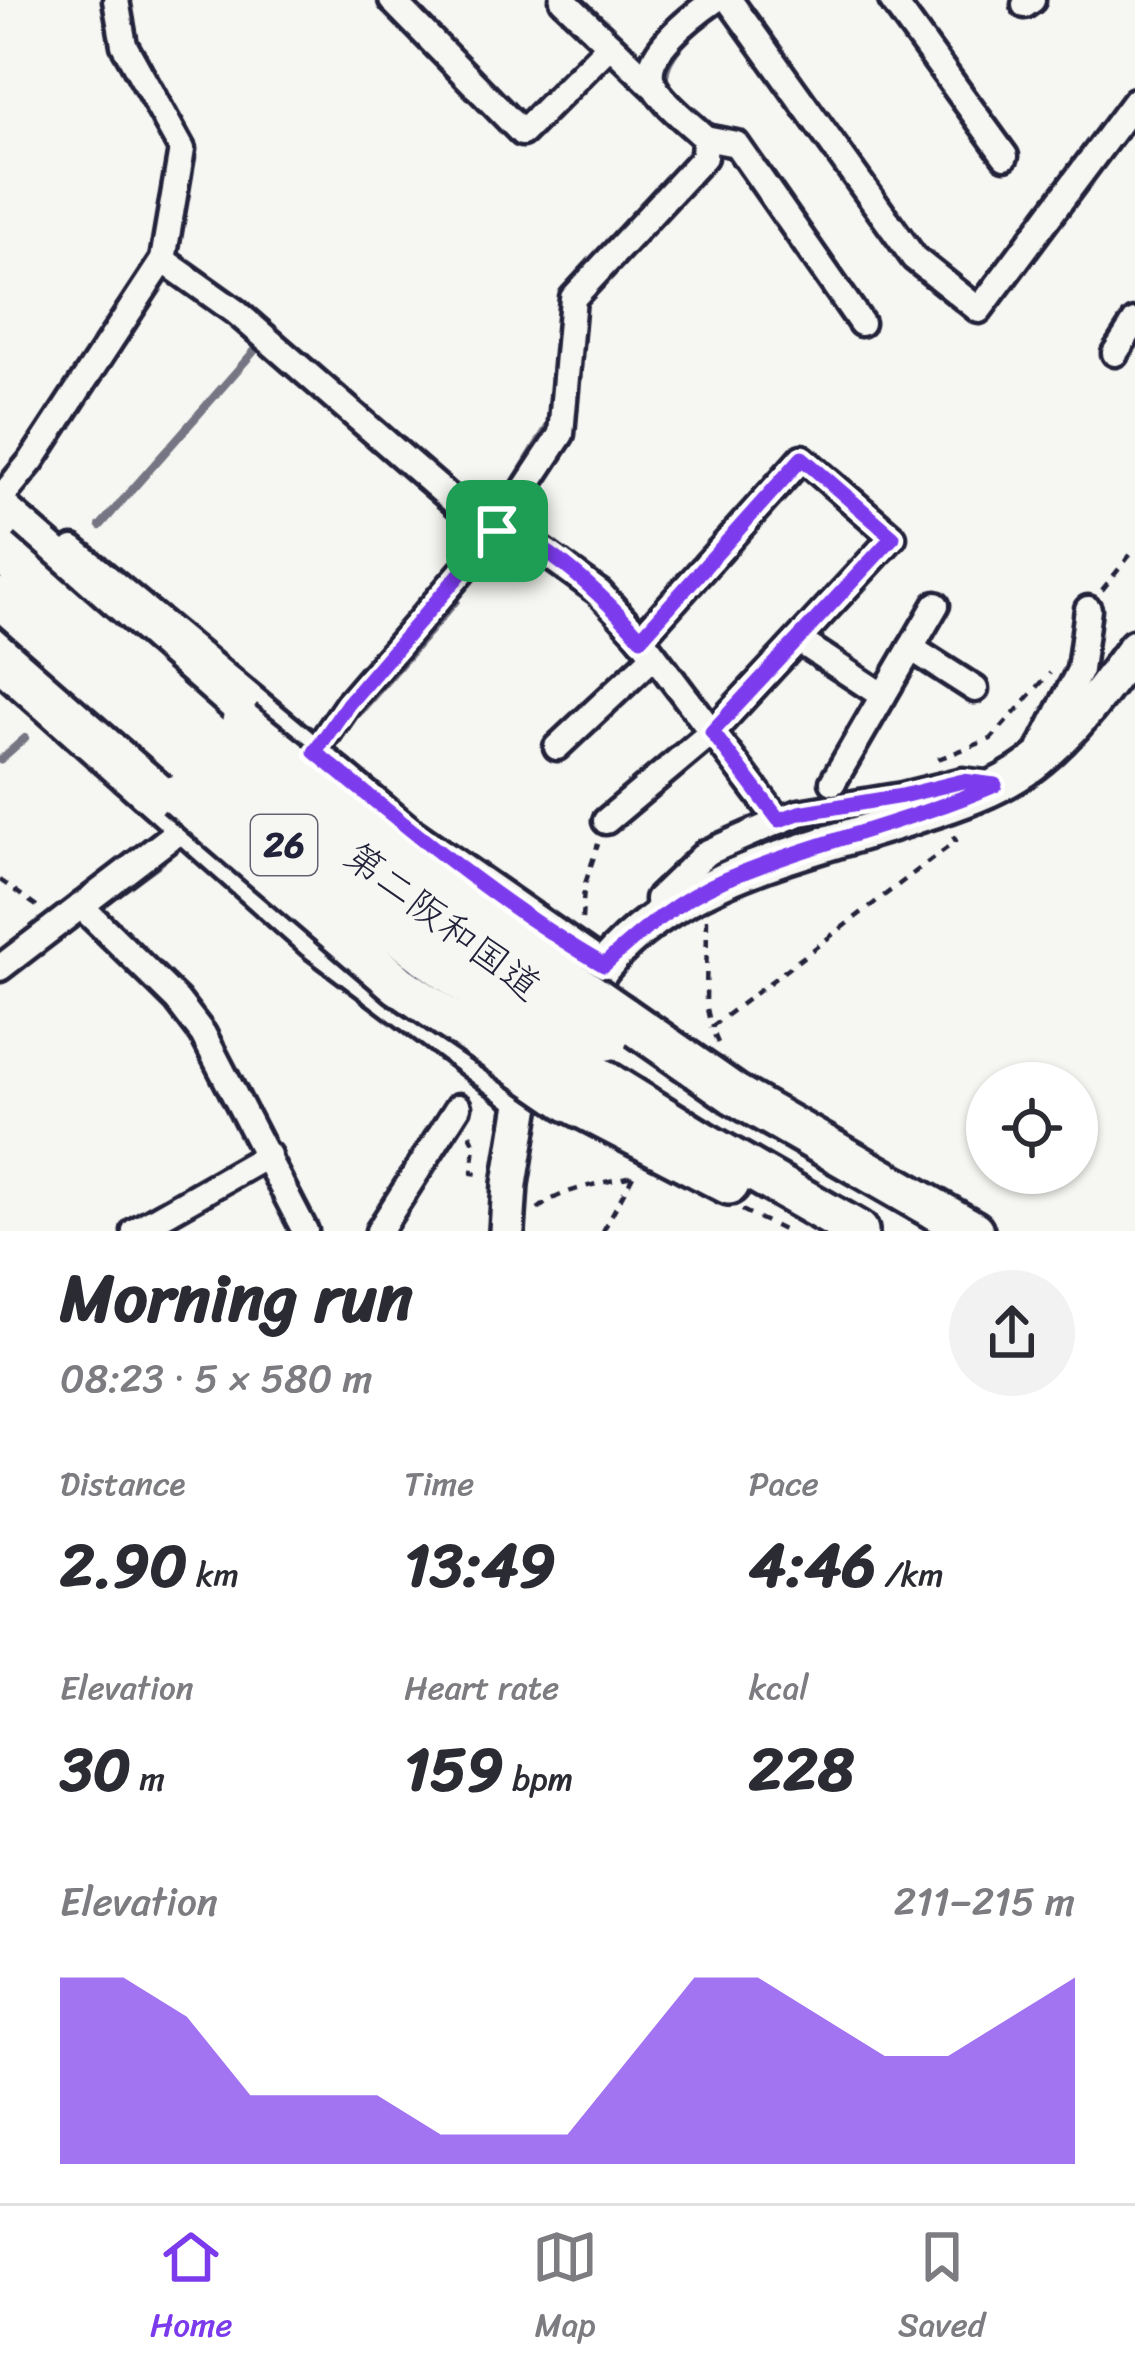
<!DOCTYPE html>
<html lang="en">
<head>
<meta charset="utf-8">
<style>
  :root { --surface:#fff; --page:#f2f2f3; --text:#2b2b33; --muted:#7c7c81; --line:#e1e1e2; --accent:#7c3aed }
  body { margin:0; font-family:Sriracha,"Klee One",sans-serif; background:var(--page); color:var(--text); height:100vh; display:flex; flex-direction:column; font-size:45px; white-space:nowrap }
  * { box-sizing:border-box; margin:0 }
  p { font-size:39px; color:var(--muted) }
  .icon { flex:none; width:66px; height:66px; fill:none; stroke:currentColor; stroke-width:2; stroke-linecap:round; stroke-linejoin:round }
  .map { position:relative; height:1231px; overflow:hidden }
  .details { display:flex; flex-direction:column; background:var(--surface); flex:1 }
  .details>* { flex:none }
  .buttons { position:absolute; left:966px; top:1062px; display:grid; gap:24px }
  .buttons a { display:grid; place-items:center; width:132px; height:132px; border-radius:50%; background:var(--surface); box-shadow:0 3px 9px #0004; font-size:60px }
  .pin { position:absolute; display:grid; place-items:center; width:102px; height:102px; color:#fff; margin:-51px; border-radius:24px; box-shadow:0 6px 18px #0006 }
  .round { display:grid; place-items:center; flex:none; width:126px; height:126px; border-radius:63px; background:var(--page) }
  .headline { display:flex; align-items:center; justify-content:space-between; height:204px; padding:0 60px }
  h1 { font-size:66px; font-weight:700; line-height:90px }
  .figures { display:grid; grid-template-columns:repeat(3,1fr); gap:18px; height:204px; padding:12px 60px }
  .figures div { display:grid; align-content:center }
  .figures b { font-size:60px; font-weight:700 }
  .figures small { font-size:33px; font-weight:400 }
  .figures p { font-size:33px }
  .chart { height:336px; padding:24px 60px }
  .chart p { display:flex; justify-content:space-between }
  .chart svg { width:100%; height:216px; margin-top:12px; fill:var(--accent); opacity:.7 }
  .dock { display:flex; justify-content:space-around; align-items:center; height:168px; border-top:3px solid var(--line); background:var(--surface); font-size:33px; color:var(--muted) }
  .dock a { display:grid; justify-items:center; gap:6px }
  .dock .selected { color:var(--accent) }
  .map>svg:first-child { display:block }
</style>
</head>
<body>
<div class="map">
<svg width="1135" height="1231" viewBox="0 0 1135 1231">
  <rect width="100%" height="100%" fill="#f6f6f2"/>
  <filter id="ink" filterUnits="userSpaceOnUse"><feTurbulence type="fractalNoise" baseFrequency=".00833" numOctaves="2"/><feDisplacementMap in="SourceGraphic" scale="24" xChannelSelector="R" yChannelSelector="G"/><feConvolveMatrix kernelMatrix="1 2 1 2 8 2 1 2 1" color-interpolation-filters="sRGB"/></filter>
  <g filter="url(#ink)">
    <g fill="none" stroke-linecap="round" stroke-linejoin="round">
      <g stroke="#757583" stroke-width="8">
        <path d="M693,112L665,83C663,56 687,40 704,22"/>
        <path d="M554,374L560,330"/>
        <path d="M510,489L551,422V413"/>
        <path d="M100,526L256,349"/>
        <path d="M358,714L456,601L455,595"/>
        <path d="M0,760L25,738"/>
        <path d="M91,913L162,861"/>
      </g>
      <defs>
        <g id="minor">
          <path d="M392,0L522,133L610,45"/>
          <path d="M563,0L652,85"/>
          <path d="M729,0L914,258L979,310L1135,101"/>
          <path d="M892,0L1005,156"/>
          <path d="M1025,5L1032,0"/>
          <path d="M705,138L736,144L861,323"/>
          <path d="M163,260L236,312L481,525L517,533L600,593L641,638L779,821L706,853L658,899L659,917"/>
          <path d="M1115,353L1135,322"/>
          <path d="M5,493L32,460L163,260L182,149L124,45L116,0"/>
          <path d="M73,549L413,832L604,965"/>
          <path d="M800,641L883,696L833,782"/>
          <path d="M911,648L975,689"/>
          <path d="M0,669L311,945L523,1104"/>
          <path d="M883,696L936,605"/>
          <path d="M557,747L654,656"/>
          <path d="M1041,747L1080,670L1088,609"/>
          <path d="M287,768L315,752L348,704L497,531L561,434L573,298L704,157L705,138C690,123 659,101 652,81C642,53 695,14 715,0"/>
          <path d="M606,821L712,732L893,537L802,458L641,638"/>
          <path d="M779,821L799,813L902,796L963,781L994,785"/>
          <path d="M81,906L177,1000L203,1034L305,1231"/>
          <path d="M0,968L179,831L210,813"/>
          <path d="M135,1231L268,1155"/>
          <path d="M379,1231L458,1107"/>
        </g>
        <g id="secondary">
          <path d="M577,1012C586,997 594,978 605,965C679,875 811,851 916,816C955,804 999,789 1032,764C1073,733 1105,688 1135,647"/>
          <path d="M507,1231L510,1184L523,1104L548,1062"/>
        </g>
        <g id="trunk">
          <path d="M0,511L242,722"/>
          <path d="M0,637L177,795"/>
          <path d="M622,1016L734,1094L973,1231"/>
          <path d="M587,1070L703,1142L858,1231"/>
          <path d="M569,1101L729,1184"/>
        </g>
      </defs>
      <use href="#minor" stroke="#22223b" stroke-width="33"/>
      <use href="#secondary" stroke="#22223b" stroke-width="42"/>
      <use href="#trunk" stroke="#22223b" stroke-width="48"/>
      <g stroke="#22223b" stroke-width="4.5" stroke-dasharray="9 9" stroke-linecap="butt">
        <path d="M1102,590L1135,549"/>
        <path d="M938,759L991,739L1050,673"/>
        <path d="M0,880L41,909"/>
        <path d="M582,919L584,887L598,844"/>
        <path d="M707,919L706,1004L711,1027"/>
        <path d="M718,1043L711,1027L956,841L953,836"/>
        <path d="M470,1134L475,1145L472,1173L480,1174"/>
        <path d="M538,1209C563,1187 607,1183 639,1174"/>
        <path d="M742,1210L785,1231"/>
        <path d="M603,1231L633,1176"/>
      </g>
      <use href="#minor" stroke="#f6f6f2" stroke-width="24"/>
      <use href="#secondary" stroke="#f6f6f2" stroke-width="33"/>
      <use href="#trunk" stroke="#f6f6f2" stroke-width="39"/>
      <defs>
        <g id="trunk-bridge">
          <path d="M0,551L280,797L444,926L607,1040"/>
          <path d="M0,598L258,824L424,954L587,1070"/>
          <path d="M242,722L537,957L622,1016"/>
          <path d="M177,795L399,985L569,1101"/>
        </g>
      </defs>
      <use href="#trunk-bridge" stroke="#22223b" stroke-width="48" stroke-linecap="butt"/>
      <use href="#trunk-bridge" stroke="#f6f6f2" stroke-width="39"/>
    </g>
  </g>
  <g fill="none" stroke-linecap="round" stroke-linejoin="round" filter="url(#ink)">
    <defs>
      <path id="route" d="M802,458L893,537L712,732L779,820L799,813L902,796L963,781L995,785C907,823 812,843 724,880C679,899 640,932 604,965C501,906 407,827 315,752L348,704L497,531C543,535 610,604 641,638Z"/>
    </defs>
    <use href="#route" stroke="#fff" stroke-width="24"/>
    <use href="#route" stroke="#7c3aed" stroke-width="15"/>
  </g>
  <g text-anchor="middle" dominant-baseline="central" stroke-width="9" stroke-linejoin="round" paint-order="stroke">
    <rect fill="#f6f6f2" stroke="#626272" stroke-width="3" x="251" y="815" width="66" height="60" rx="9"/>
    <g font-size="36" font-weight="bold" fill="#22223b">
      <text x="284" y="845">26</text>
    </g>
    <g font-size="39" fill="#22223b" stroke="#f6f6f2">
      <text transform="translate(443 921) rotate(37)">第二阪和国道</text>
    </g>
  </g>
</svg>
<div class="buttons">
<a><svg class="icon" aria-label="locate" viewBox="0 0 24 24"><circle cx="12" cy="12" r="6"/><path d="M12 2v4M12 18v4M2 12h4M18 12h4"/></svg></a>
</div>
<div class="pin" style="left:497px;top:531px;background:#1e9e55"><svg class="icon" aria-label="arrive" viewBox="0 0 24 24"><path d="M6 21V4h12l-3 4 3 4H6"/></svg></div>
</div>
<section class="details">
<div class="headline"><div><h1>Morning run</h1><p>08:23 · 5 × 580 m</p></div><a class="round"><svg class="icon" aria-label="share" viewBox="0 0 24 24"><path d="M12 15V3M7 8l5-5 5 5M5 13v7h14v-7"/></svg></a></div>
<div class="figures">
<div><p>Distance</p><b>2.90<small> km</small></b></div>
<div><p>Time</p><b>13:49</b></div>
<div><p>Pace</p><b>4:46<small> /km</small></b></div>
</div>
<div class="figures">
<div><p>Elevation</p><b>30<small> m</small></b></div>
<div><p>Heart rate</p><b>159<small> bpm</small></b></div>
<div><p>kcal</p><b>228</b></div>
</div>
<div class="chart"><p><span>Elevation</span>211–215 m</p>
<svg viewBox="0 0 160 44" preserveAspectRatio="none"><path d="M0 44V6L10 6L20 14L30 30L40 30L50 30L60 38L70 38L80 38L90 22L100 6L110 6L120 14L130 22L140 22L150 14L160 6V44z"/></svg>
</div>
</section>
<nav class="dock">
<a class="selected"><svg class="icon" aria-label="home" viewBox="0 0 24 24"><path d="M3 11l9-7 9 7M6 9v11h12V9"/></svg>Home</a>
<a><svg class="icon" aria-label="map" viewBox="0 0 24 24"><path d="M3 6l6-2 6 2 6-2v14l-6 2-6-2-6 2zM9 4v14M15 6v14"/></svg>Map</a>
<a><svg class="icon" aria-label="saved" viewBox="0 0 24 24"><path d="M7 4h10v16l-5-4-5 4z"/></svg>Saved</a>
</nav>
</body>
</html>
